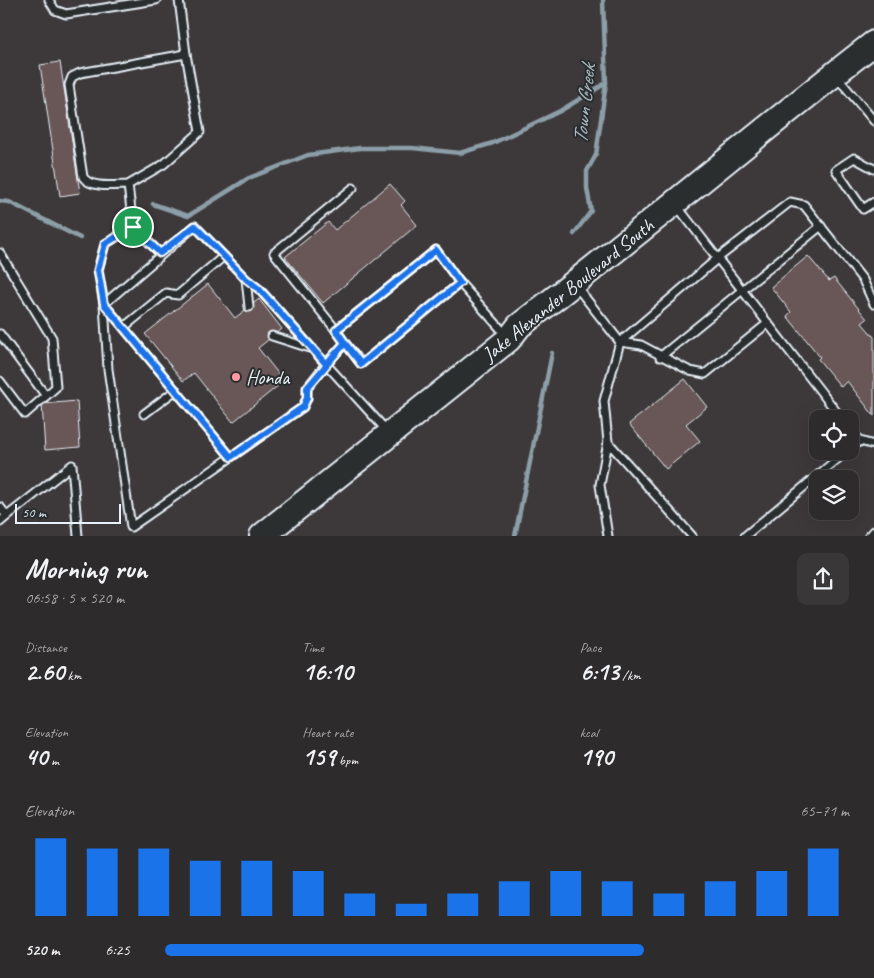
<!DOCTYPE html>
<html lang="en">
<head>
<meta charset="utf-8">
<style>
  :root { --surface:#2e2b2c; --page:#3a3738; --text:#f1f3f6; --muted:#a7a7a9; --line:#494748; --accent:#1a73e8 }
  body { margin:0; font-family:Caveat,sans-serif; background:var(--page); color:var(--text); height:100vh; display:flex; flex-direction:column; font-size:19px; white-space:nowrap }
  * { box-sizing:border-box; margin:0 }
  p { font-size:16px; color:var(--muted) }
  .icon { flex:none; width:28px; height:28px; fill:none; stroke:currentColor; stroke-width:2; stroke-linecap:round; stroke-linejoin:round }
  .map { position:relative; height:536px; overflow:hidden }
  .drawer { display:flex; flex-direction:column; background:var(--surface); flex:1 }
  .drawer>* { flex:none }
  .tools { position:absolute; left:809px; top:410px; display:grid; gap:10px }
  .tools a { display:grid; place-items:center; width:50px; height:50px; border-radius:10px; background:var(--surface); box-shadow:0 5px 20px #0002,0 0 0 1px var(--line); font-size:25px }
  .scale { position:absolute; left:15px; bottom:12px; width:106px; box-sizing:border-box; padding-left:5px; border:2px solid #e8f1f8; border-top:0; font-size:14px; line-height:18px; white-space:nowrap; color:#e8f1f8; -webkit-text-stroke:4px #2a2d2e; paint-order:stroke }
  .pin { position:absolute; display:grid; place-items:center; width:42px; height:42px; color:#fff; margin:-21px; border:2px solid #fff; border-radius:50%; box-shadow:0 1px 5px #0007 }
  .round { display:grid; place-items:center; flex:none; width:52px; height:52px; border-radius:10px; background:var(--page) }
  .overview { display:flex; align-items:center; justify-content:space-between; height:85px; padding:0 25px }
  h1 { font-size:28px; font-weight:700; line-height:38px }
  .figures { display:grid; grid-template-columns:repeat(3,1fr); gap:8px; height:85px; padding:5px 25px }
  .figures div { display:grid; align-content:center }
  .figures b { font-size:25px; font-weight:700 }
  .figures small { font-size:14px; font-weight:400 }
  .figures p { font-size:14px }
  .chart { height:140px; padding:10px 25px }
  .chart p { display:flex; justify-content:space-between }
  .chart svg { width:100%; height:90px; margin-top:5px; stroke:var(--accent); stroke-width:6 }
  ul { padding:0 25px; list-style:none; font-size:16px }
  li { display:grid; grid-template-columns:80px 60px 1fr; align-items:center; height:38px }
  li i { height:12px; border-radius:6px; background:var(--accent) }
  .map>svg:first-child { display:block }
</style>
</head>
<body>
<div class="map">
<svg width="874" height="536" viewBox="0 0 874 536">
  <rect width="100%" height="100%" fill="#3d393a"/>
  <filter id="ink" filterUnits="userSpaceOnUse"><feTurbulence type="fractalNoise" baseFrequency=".02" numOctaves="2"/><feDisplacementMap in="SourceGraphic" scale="10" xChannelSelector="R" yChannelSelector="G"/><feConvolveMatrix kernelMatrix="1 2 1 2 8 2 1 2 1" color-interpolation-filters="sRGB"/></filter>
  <g filter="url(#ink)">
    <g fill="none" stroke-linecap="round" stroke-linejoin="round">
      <g stroke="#8c9ea8" stroke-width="4.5">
        <path d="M0,201L9,202L80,238"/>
        <path d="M153,204L188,216L249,178L308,155L360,148H412L460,153L493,143L560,111L606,83"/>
        <path d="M574,234L591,211L587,188V171L596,155L606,83L603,0"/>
        <path d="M515,536L552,353"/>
      </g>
    </g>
    <g fill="#695656" stroke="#e8f1f8">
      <path d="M60,62L80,193L60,196L40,65Z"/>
      <path d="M390,184L405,201L401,205L417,225L323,303L285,257L328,222L335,230Z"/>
      <path d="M808,256L829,281L834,278L867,319L862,323L874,337V416L847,381L841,387L818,359L820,357L787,316L791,312L771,287Z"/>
      <path d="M208,284L235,318L259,299L282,329L258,348L284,381L233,422L194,373L183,381L145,334Z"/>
      <path d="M685,379L707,407L686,424L700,441L666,469L629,424Z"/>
      <path d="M77,401L80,447L45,450L42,404Z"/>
    </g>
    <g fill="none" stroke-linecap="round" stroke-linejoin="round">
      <defs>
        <g id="service">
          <path d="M49,0L55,10L66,14L156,0"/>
          <path d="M179,0L186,54"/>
          <path d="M837,77L874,121"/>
          <path d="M874,169L854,158L836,170L863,209L874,202"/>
          <path d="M128,185L164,164L200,132L186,54L80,73L72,77L69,85L83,177C91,189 115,185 128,185L133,227L160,253"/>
          <path d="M677,206L842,419"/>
          <path d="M133,227L105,244L98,270L104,304L231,457"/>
          <path d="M0,253L52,338L56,387L25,414L0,381"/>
          <path d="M246,279L249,307"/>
          <path d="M576,286L620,342L604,401L608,442L600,485L608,536"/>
          <path d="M124,327L166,293L178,295L224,256"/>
          <path d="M336,330L274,253L353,188"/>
          <path d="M0,334L46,396"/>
          <path d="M272,336L313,349"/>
          <path d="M620,342L718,258L790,202L804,205L863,280L874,304"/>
          <path d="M620,342L641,345L690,371L705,374L768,323"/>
          <path d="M345,343L336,330L436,250L460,283"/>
          <path d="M660,357L821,226"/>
          <path d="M144,414L176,390"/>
          <path d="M850,429L860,441L850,448"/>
          <path d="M387,431L326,364L307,388V398L303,407L131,527L108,369L104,304L195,226L246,279L259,289L326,364L345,343L361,364L460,283L507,336"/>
          <path d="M860,441L874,445"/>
          <path d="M608,442L692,536"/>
          <path d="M0,507L7,516L0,522"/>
          <path d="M7,516L72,465L78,536"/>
          <path d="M745,536L847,451"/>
          <path d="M869,536L874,531"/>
        </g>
        <path id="trunk" d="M262,536L509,339L519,326C639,234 754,136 874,43"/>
      </defs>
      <use href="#service" stroke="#e8f1f8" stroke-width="11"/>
      <use href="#trunk" stroke="#e8f1f8" stroke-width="28"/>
      <use href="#service" stroke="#2a2d2e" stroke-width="7"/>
      <use href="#trunk" stroke="#2a2d2e" stroke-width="24"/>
    </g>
  </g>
  <g fill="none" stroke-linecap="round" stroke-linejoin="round" filter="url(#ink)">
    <defs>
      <path id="route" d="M133,227L105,244L98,270L104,304L231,457L303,407L307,398V388L345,343L361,364L460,283L436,250L336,330L345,343L326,364L259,289L246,279L195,226L160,253L133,227"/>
    </defs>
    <use href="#route" stroke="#fff" stroke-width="10"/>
    <use href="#route" stroke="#1a73e8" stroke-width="6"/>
  </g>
  <circle fill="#ff9aa2" stroke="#2a2d2e" stroke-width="2" cx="236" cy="377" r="5"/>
  <g text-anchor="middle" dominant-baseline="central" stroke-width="4" stroke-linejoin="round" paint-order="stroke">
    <g font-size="20" fill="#e8f1f8" stroke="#2a2d2e">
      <text transform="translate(568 290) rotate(-39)">Jake Alexander Boulevard South</text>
    </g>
    <g font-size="20" fill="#e8f1f8" stroke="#2a2d2e" text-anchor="start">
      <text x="246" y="377">Honda</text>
    </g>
    <g font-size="21" font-style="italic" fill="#abbac3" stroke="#2a2d2e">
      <text transform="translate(584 104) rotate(-84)">Town Creek</text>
    </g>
  </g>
</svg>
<div class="tools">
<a><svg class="icon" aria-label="locate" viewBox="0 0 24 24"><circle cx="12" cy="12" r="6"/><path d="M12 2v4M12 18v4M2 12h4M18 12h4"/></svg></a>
<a><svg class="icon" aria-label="layers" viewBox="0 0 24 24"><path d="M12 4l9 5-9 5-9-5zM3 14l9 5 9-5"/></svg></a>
</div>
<div class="scale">50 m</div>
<div class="pin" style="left:133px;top:227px;background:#1e9e55"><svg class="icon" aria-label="arrive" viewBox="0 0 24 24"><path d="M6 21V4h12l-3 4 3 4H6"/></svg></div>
</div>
<section class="drawer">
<div class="overview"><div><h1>Morning run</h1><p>06:58 · 5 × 520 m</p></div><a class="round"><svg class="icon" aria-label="share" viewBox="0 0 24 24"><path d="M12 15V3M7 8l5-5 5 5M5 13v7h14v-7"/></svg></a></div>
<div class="figures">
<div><p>Distance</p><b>2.60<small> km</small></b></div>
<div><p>Time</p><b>16:10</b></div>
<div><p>Pace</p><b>6:13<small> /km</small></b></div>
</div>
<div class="figures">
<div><p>Elevation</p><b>40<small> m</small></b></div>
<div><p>Heart rate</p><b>159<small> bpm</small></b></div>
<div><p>kcal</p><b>190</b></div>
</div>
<div class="chart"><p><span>Elevation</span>65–71 m</p>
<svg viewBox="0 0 160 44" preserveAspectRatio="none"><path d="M5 44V6M15 44V11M25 44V11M35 44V17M45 44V17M55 44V22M65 44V33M75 44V38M85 44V33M95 44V27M105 44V22M115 44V27M125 44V33M135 44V27M145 44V22M155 44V11"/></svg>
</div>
<ul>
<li><b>520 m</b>6:25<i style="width:70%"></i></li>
</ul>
</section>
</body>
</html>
